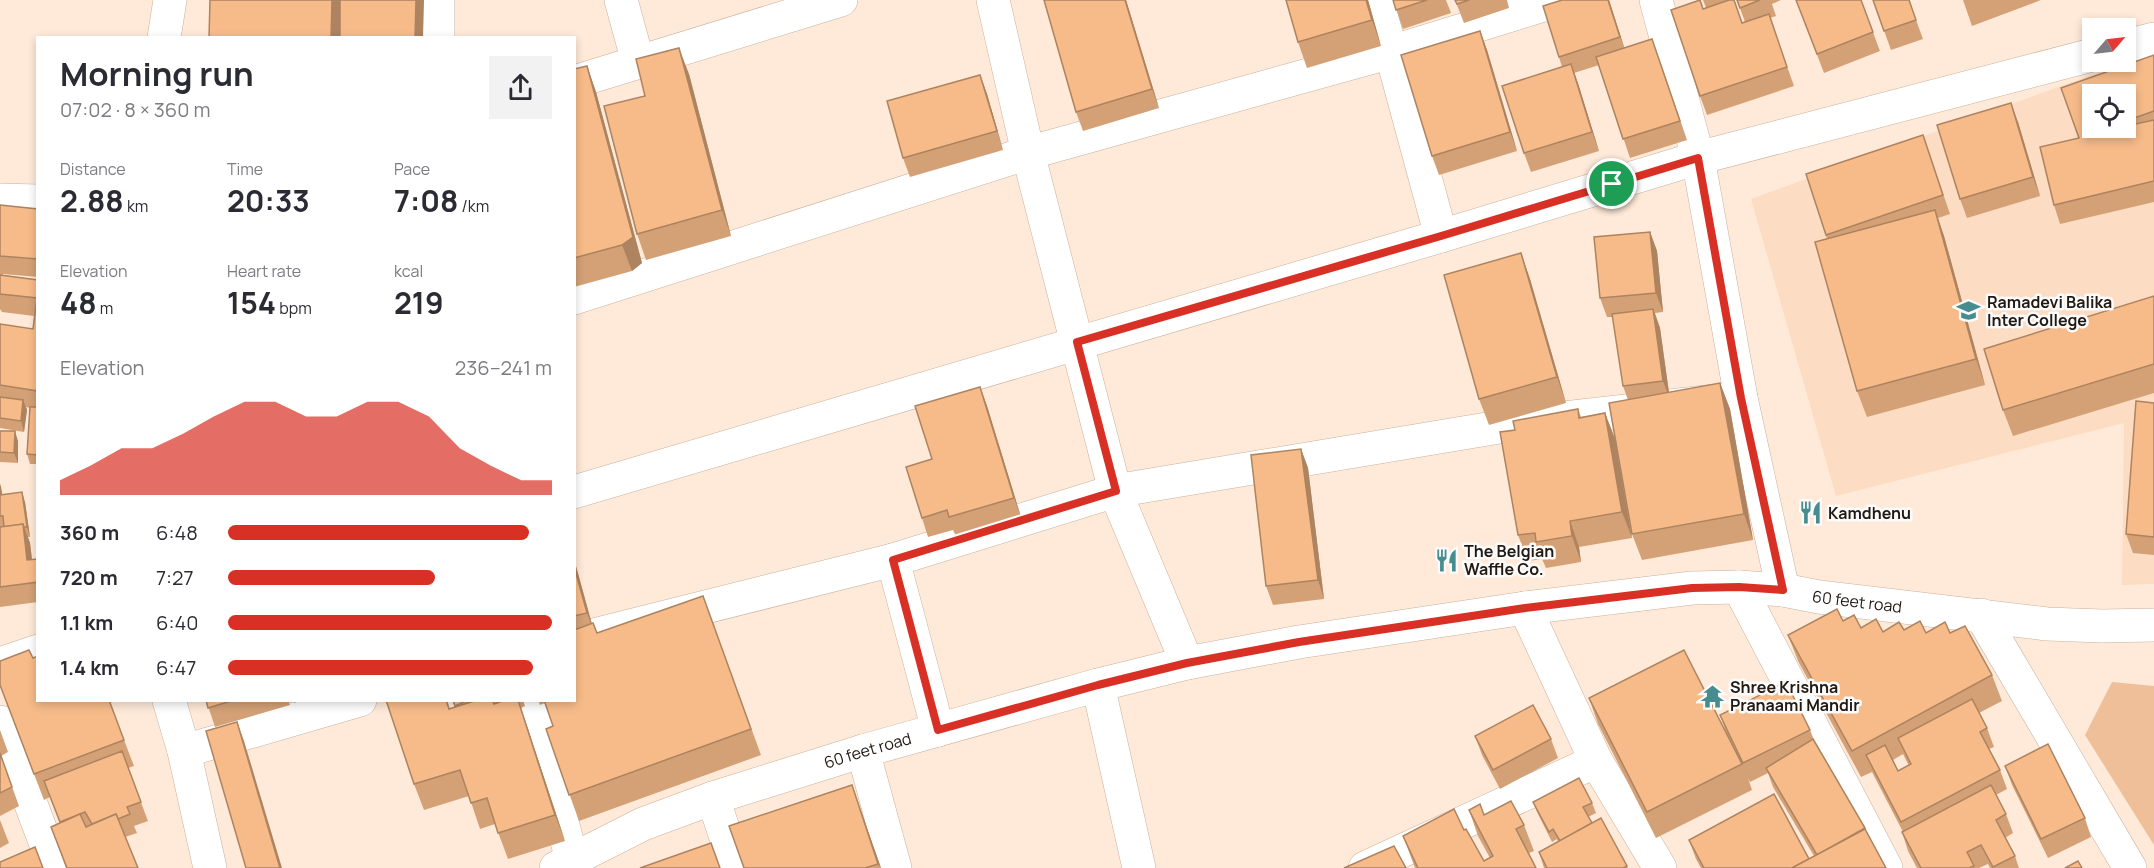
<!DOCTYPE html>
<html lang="en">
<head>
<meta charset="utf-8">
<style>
  :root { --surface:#fff; --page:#f2f2f3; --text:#2b2b33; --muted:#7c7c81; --accent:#d93025 }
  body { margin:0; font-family:Manrope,sans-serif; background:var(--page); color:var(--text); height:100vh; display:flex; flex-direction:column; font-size:22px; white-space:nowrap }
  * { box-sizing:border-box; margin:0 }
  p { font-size:20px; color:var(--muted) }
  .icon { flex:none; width:33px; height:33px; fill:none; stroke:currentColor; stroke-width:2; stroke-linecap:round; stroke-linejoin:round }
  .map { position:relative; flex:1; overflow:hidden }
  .sheet { position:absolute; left:36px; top:36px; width:540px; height:666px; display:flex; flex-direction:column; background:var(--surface); border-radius:0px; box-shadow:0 3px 9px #0003 }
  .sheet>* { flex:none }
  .needle { width:39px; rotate:62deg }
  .fabs { position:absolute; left:2082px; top:18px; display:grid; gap:12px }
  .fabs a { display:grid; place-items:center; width:54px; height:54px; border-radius:0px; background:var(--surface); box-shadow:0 3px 9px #0003; font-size:30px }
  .pin { position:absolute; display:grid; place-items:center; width:51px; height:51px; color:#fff; margin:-26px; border:3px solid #fff; border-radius:50%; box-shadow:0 2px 6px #0007 }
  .round { display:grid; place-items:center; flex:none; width:63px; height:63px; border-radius:0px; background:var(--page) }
  .summary { display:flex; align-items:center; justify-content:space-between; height:102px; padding:0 24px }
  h1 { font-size:33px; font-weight:700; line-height:45px }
  .stats { display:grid; grid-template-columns:repeat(3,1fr); gap:9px; height:102px; padding:6px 24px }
  .stats div { display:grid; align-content:center }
  .stats b { font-size:30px; font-weight:700 }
  .stats small { font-size:16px; font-weight:400 }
  .stats p { font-size:16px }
  .chart { height:168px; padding:12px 24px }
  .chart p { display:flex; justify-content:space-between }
  .chart svg { width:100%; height:108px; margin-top:6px; fill:var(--accent); opacity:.7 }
  ul { padding:0 24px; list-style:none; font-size:20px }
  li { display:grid; grid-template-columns:96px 72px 1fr; align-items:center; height:45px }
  li i { height:15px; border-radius:8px; background:var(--accent) }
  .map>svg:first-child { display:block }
</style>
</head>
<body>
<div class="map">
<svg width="2154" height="868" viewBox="0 0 2154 868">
  <rect width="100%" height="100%" fill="#ffead9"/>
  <path fill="#fcdcc2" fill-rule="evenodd" d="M2154,52V584L2122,585L2124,423L1836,496L1751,199ZM2092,94H2126V128H2092Z"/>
  <path fill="#eebf99" d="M2112,682L2154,686V845L2085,735Z"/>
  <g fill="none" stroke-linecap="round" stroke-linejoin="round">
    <defs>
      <g id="minor">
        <path d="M438,0V38"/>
        <path d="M621,0L638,62"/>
        <path d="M993,0L1028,153L1115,491L1187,663"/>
        <path d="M1377,0L1441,236"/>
        <path d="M1656,0L1698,158L1741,398L1783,590"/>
        <path d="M164,38L170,0"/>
        <path d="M2126,46L2154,39"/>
        <path d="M574,82L841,0"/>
        <path d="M0,200L38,201"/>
        <path d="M574,298L1028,153L1391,52L1560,0"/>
        <path d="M574,492L1441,236L1698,158L2092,55"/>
        <path d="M893,560L1115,491L1529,422L1741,398"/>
        <path d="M1739,587L1886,868"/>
        <path d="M1525,608L1596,761L1660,868"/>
        <path d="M1981,615L2130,868"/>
        <path d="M574,640L893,560L938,730"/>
        <path d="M0,664L38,651"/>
        <path d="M1098,685L1139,868"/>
        <path d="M169,700L184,751L210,868"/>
        <path d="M530,700L572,860"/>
        <path d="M0,722L55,868"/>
        <path d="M184,751L360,700"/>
        <path d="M863,751L895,868"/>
        <path d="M713,798L736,868"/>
        <path d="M1365,868L1596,761"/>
      </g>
      <g id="tertiary">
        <path id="s1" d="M556,868L643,824L713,798L863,751L1098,685L1187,663L1299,642L1525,608L1692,588L1739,587L1783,590L1819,597L2047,624L2102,626L2154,625"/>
      </g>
    </defs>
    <use href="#minor" stroke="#c9b09c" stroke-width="34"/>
    <use href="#tertiary" stroke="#c9b09c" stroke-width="34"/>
    <use href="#minor" stroke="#fff" stroke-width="33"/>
    <use href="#tertiary" stroke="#fff" stroke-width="33"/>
  </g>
  <g fill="#d4a176" fill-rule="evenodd">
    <path d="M1044,0H1126L1159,108L1083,131L1076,112Z"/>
    <path d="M1368,0L1381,46L1307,68L1298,42Z"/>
    <path d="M1393,0H1446L1451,13L1403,29Z"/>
    <path d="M1455,0H1507L1509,8L1464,23Z"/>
    <path d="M1609,0L1624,48L1659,58L1687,140L1630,158L1599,65L1574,73L1599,151L1531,172L1524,153L1562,67L1559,57Z"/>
    <path d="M1703,0H1728L1742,23L1745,22L1737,0H1781L1772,4L1776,16L1770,18L1794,86L1707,115L1700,96L1703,9L1706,8Z"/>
    <path d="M1796,0H1861L1880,51L1824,73Z"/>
    <path d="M1873,0L1916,20L1923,39L1891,50Z"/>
    <path d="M1963,0H2041L1972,26Z"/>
    <path d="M1480,31L1487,50L1517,151L1439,175L1432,156Z"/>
    <path d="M2154,55V202L2060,224L2054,205L2079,138ZM2126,94V128H2092Z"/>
    <path d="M587,66L596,92L642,263L632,271L574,287V69Z"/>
    <path d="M689,74L731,236L646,260L637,234L645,96Z"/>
    <path d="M980,75L987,94L1003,150L910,177L903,158Z"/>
    <path d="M2018,122L2040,196L1967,218L1960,199Z"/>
    <path d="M1923,135L1950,214L1938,218L1944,236L1985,385L1867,417L1857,391L1827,239L1806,174Z"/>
    <path d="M0,205L38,209V277L3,274V275L38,280V464H30L27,454L30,408L26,407L27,410L24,432L0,428V324L33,329L34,316L2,312L0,309Z"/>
    <path d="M1650,232L1657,251L1663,312L1655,313L1660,328L1669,393L1720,383L1730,409L1753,540L1642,560L1632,534L1628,400L1623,386L1613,317H1607L1600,298Z"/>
    <path d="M1521,253L1530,279L1566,403L1489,425L1479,399Z"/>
    <path d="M2154,296V393L2013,436L2003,410Z"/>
    <path d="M980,387L987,406L1021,517L956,536L953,530L928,537L922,518L932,459Z"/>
    <path d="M2154,403V555L2133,553L2126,534Z"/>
    <path d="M1578,409L1581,417L1605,413L1615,439L1632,538L1579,547L1581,562L1546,568L1542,559L1528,561L1518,535L1515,430Z"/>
    <path d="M0,431L18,441V463L0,462Z"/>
    <path d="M1301,449L1308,468L1324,599L1273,605L1266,586Z"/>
    <path d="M0,484L2,494L25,502L30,537H28L30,543L32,559H38V602L0,607Z"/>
    <path d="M574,559L592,624L597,633L703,596L761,755L579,821L546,729L553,726L545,703L540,705L538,700H574Z"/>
    <path d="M1843,621L1861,628L1883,632L1904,630L1926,633H1950L1992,675L2002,701L1979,713L1987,728L1994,747L1989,749L2000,770L2007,789L1996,795L2006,814L2013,833L2005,838L2015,856L2019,868H1990L1988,864L1979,868H1917L1908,851L1902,832H1903L1872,772L1861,777L1798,661L1788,635ZM1903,754L1909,766L1898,771L1893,760Z"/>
    <path d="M33,658L124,740L134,766L128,768L148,821L134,826L137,833L125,837L138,868H66L51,827L60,823L50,797L44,800L0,686Z"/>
    <path d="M1589,698L1725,729L1720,715L1810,730L1814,740L1865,828L1886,868H1701L1696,859L1689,840L1809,859L1814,856L1773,787L1768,773L1750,782L1748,778L1752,790L1656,838L1598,724Z"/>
    <path d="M206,700H288L290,705L215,727Z"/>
    <path d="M293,700H302L294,703Z"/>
    <path d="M447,700L450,709L455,708L452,700H523L525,706L521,708L565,841L508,859L495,824L480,829L469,796L424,810L414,784Z"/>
    <path d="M0,730L8,752L1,756L19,806L0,816Z"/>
    <path d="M1475,736L1551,739L1558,758L1500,789L1482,755Z"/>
    <path d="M2005,766L2085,818L2091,837L2048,858L2012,785Z"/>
    <path d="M1533,802L1592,803L1596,813L1588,817L1592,823L1627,866L1628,868H1544L1539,852L1558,842L1557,839L1552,842L1537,812Z"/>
    <path d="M1469,810L1484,815L1524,825L1534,851L1529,853L1536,868H1415L1403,836L1464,830L1484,861L1490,858L1478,836Z"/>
    <path d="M861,811L881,868H744Z"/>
    <path d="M0,820L9,843L0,848Z"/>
  </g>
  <g fill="#ad8360">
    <path d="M332,0H343L341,38H331Z"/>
    <path d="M416,0H424L423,38H415Z"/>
    <path d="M1125,0H1126L1159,108L1152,89Z"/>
    <path d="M1366,0H1368L1381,46L1372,20Z"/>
    <path d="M1608,0H1609L1627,56L1620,37Z"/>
    <path d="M1480,31L1487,50L1517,151L1510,132Z"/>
    <path d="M679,48L689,74L731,236L722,210Z"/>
    <path d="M1571,64L1578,83L1599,151L1592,132Z"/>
    <path d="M587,66L596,92L642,263L632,271L622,245Z"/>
    <path d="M980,75L987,94L1003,150L997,131Z"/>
    <path d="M2011,103L2018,122L2040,196L2033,177Z"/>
    <path d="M1935,210L1944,236L1985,385L1976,359Z"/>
    <path d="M1650,232L1657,251L1663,312L1656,293Z"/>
    <path d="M1521,253L1530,279L1566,403L1557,377Z"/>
    <path d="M1653,309L1660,328L1670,400L1663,381Z"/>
    <path d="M1720,383L1730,409L1753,540L1744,514Z"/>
    <path d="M980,387L987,406L1021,517L1014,498Z"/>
    <path d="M23,400L27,410L24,432L21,421Z"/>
    <path d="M1605,413L1615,439L1632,538L1622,512Z"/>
    <path d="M15,431L18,441V463L14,453Z"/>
    <path d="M1301,449L1308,468L1324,599L1318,580Z"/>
    <path d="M0,484L1,487L4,505L0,495Z"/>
    <path d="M22,492L25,502L30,537L27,527Z"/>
    <path d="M1570,521L1579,547L1581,562L1572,536Z"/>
    <path d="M23,524L30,543L34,579L27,560Z"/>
    <path d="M574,559L594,632L587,613L574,566Z"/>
    <path d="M518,700L526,723L565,841L555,815Z"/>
    <path d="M237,722L244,741L282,868H280Z"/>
    <path d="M852,785L861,811L881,868L878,864Z"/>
  </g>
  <g fill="#f7bb89" stroke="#ad8360" stroke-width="1.5">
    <path d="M210,0H332L331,38H209Z"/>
    <path d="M340,0H416L415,38H340Z"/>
    <path d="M1044,0H1125L1152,89L1076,112Z"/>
    <path d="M1286,0H1366L1372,20L1298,42Z"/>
    <path d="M1393,0H1427L1396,10Z"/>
    <path d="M1455,0H1469L1457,4Z"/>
    <path d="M1562,0H1608L1620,37L1559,57L1543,6Z"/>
    <path d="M1700,0L1703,9L1729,0H1734L1742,23L1769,14L1787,67L1700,96L1671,10Z"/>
    <path d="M1737,0H1760L1740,8Z"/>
    <path d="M1796,0H1861L1873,32L1817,54Z"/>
    <path d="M1873,0H1909L1916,20L1884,31Z"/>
    <path d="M1480,31L1510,132L1432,156L1401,55Z"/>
    <path d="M1652,39L1680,121L1623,139L1596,57Z"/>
    <path d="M679,48L722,210L637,234L604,106L645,96L636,59Z"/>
    <path d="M2154,55V111L2126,121V94H2092V128H2107L2084,136L2120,128H2126V126L2154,120V181L2054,205L2040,147L2079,138L2061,88Z"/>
    <path d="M1571,64L1592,132L1524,153L1502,86Z"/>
    <path d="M587,66L633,237L622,245L574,258V69Z"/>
    <path d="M980,75L997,131L903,158L887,101Z"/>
    <path d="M2011,103L2033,177L1960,199L1937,125Z"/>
    <path d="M1923,135L1943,195L1826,235L1806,174Z"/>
    <path d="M0,205L38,209V259L0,256Z"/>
    <path d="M1935,210L1976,359L1857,391L1815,242Z"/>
    <path d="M1650,232L1656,293L1600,298L1594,237Z"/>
    <path d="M1521,253L1557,377L1479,399L1444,275Z"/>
    <path d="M0,275L38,280V391L0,385V324L33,329L37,298L0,294Z"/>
    <path d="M2154,296V364L2003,410L1984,349Z"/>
    <path d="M1653,309L1663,381L1623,386L1612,314Z"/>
    <path d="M1720,383L1744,514L1632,534L1609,403Z"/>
    <path d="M980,387L1014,498L949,517L947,510L922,518L906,467L932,459L915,406Z"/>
    <path d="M0,397L23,400L21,421L0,418Z"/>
    <path d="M2136,401L2154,403V537L2126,534Z"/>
    <path d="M30,407H38V455L27,454Z"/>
    <path d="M1578,409L1579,418L1605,413L1622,512L1570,521L1572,536L1536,542L1535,533L1518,535L1500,432L1515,430L1513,421Z"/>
    <path d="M0,431H15L14,453L0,452Z"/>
    <path d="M1301,449L1318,580L1266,586L1251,455Z"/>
    <path d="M22,492L27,527H24L23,524L4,527L3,516H0V495Z"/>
    <path d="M23,524L27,560L38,559V582L0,587V527Z"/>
    <path d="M574,566L587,613L574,616Z"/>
    <path d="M703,596L751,729L569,795L546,729L553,726L544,700H574V630L593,623L597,633Z"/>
    <path d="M1837,609L1843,621L1854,615L1861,628L1876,619L1883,632L1899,622L1904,630L1920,621L1926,633L1945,622L1950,633L1965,626L1992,675L1852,751L1788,635Z"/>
    <path d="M29,650L33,658L38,656V700H109L124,740L34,774L0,685V661Z"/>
    <path d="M1684,650L1742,764L1647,812L1589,698Z"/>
    <path d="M1786,682L1810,730L1743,763L1720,715Z"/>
    <path d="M1972,699L1987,728L1980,732L2000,770L1901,822L1866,755L1885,745L1898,771L1911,764L1898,738Z"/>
    <path d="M206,700H234L208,708Z"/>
    <path d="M386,700H446L449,709L477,700H492L494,704L505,700H518L555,815L498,833L487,798L471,803L460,770L414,784Z"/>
    <path d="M453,700H468L455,706Z"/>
    <path d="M1533,705L1551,739L1493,770L1475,736Z"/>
    <path d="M237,722L280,868H246L206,731Z"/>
    <path d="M1813,739L1865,828L1817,855L1766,768Z"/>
    <path d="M2048,744L2085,818L2041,839L2005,766Z"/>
    <path d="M122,751L141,802L127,807L130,814L118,819L116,814L92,824L85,812L60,822L44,781Z"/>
    <path d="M0,753L12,787L0,793Z"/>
    <path d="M1579,778L1592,803L1583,807L1592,823L1560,841L1553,829L1549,832L1533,802Z"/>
    <path d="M852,785L878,864L865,868H744L729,826Z"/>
    <path d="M1991,785L2006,814L1996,820L2015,856L1993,867L1981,845L1967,852L1974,866L1969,868H1921L1902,832Z"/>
    <path d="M1774,794L1809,859L1792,868H1704L1689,840Z"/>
    <path d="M1511,801L1524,825L1516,829L1536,868H1418L1403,836L1454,809L1464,830L1466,829L1484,861L1493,856L1469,810L1480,804L1484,815Z"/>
    <path d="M80,814L86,827L116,814L138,868H67L51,827Z"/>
    <path d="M1601,818L1627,866L1623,868H1547L1539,852Z"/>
    <path d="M1865,829L1886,868H1792Z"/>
    <path d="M711,843L720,868H640Z"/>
    <path d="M1394,846L1406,868H1344Z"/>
    <path d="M35,847L43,868H0V862Z"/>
    <path d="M2078,861L2082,868H2065Z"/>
  </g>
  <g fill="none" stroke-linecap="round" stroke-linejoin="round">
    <defs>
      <path id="route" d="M1698,158L1741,398L1783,590L1739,587L1692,588L1525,608L1299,642L1187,663L1098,685L938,730L893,560L1116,491L1077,342L1441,236Z"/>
    </defs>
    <use href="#route" stroke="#fff" stroke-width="12"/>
    <use href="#route" stroke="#d93025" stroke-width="8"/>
  </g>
  <defs>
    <symbol id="school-bare" viewBox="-9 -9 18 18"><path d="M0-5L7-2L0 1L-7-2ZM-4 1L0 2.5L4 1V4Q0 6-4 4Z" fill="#458d8f" stroke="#fbfbfb" stroke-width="2.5" paint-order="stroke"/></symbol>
    <symbol id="restaurant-bare" viewBox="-9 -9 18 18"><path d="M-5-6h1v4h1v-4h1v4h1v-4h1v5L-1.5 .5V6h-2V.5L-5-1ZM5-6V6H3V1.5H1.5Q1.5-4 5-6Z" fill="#458d8f" stroke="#fbfbfb" stroke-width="2.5" paint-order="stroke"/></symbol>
    <symbol id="temple-bare" viewBox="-9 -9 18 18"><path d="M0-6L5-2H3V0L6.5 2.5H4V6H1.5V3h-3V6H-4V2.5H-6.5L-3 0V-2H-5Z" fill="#458d8f" stroke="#fbfbfb" stroke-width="2.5" paint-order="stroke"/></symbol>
  </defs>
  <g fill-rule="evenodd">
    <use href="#school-bare" x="1952" y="294" width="33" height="33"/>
    <use href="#restaurant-bare" x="1794" y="496" width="33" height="33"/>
    <use href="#restaurant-bare" x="1430" y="544" width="33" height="33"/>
    <use href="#temple-bare" x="1696" y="680" width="33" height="33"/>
  </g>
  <g text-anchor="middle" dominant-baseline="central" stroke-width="5" stroke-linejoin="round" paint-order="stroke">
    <g font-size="16" font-weight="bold" fill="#221912" stroke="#fbfbfb" text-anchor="start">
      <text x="1987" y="302">Ramadevi Balika<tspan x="1987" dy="18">Inter College</tspan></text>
      <text x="1828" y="513">Kamdhenu</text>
      <text x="1464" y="551">The Belgian<tspan x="1464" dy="18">Waffle Co.</tspan></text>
      <text x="1730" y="687">Shree Krishna<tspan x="1730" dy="18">Pranaami Mandir</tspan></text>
    </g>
    <g font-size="16" fill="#221912" stroke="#fbfbfb">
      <text stroke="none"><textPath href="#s1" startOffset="1342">60 feet road</textPath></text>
      <text stroke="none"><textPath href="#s1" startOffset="334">60 feet road</textPath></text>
    </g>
  </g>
</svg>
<div class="fabs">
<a><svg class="needle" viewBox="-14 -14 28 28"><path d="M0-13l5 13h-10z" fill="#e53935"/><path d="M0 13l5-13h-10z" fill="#7c7c81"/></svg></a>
<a><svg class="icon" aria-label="locate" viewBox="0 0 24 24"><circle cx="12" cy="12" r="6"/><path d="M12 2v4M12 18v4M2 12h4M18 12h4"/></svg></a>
</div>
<div class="pin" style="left:1612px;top:184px;background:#1e9e55"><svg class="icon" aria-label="arrive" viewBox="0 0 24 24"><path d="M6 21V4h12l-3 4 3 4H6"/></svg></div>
<section class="sheet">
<div class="summary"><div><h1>Morning run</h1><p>07:02 · 8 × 360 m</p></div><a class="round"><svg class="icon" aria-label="share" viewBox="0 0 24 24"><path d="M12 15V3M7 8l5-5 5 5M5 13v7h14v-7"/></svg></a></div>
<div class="stats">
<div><p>Distance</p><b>2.88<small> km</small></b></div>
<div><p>Time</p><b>20:33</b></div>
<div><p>Pace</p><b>7:08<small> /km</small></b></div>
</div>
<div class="stats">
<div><p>Elevation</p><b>48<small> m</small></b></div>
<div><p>Heart rate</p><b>154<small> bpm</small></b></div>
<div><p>kcal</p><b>219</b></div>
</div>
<div class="chart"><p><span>Elevation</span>236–241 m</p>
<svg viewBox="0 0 160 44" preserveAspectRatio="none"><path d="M0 44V38L10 32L20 25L30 25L40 19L50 12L60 6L70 6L80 12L90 12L100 6L110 6L120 12L130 25L140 32L150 38L160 38V44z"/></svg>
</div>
<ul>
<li><b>360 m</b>6:48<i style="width:93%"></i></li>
<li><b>720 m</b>7:27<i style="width:64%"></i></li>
<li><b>1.1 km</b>6:40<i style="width:100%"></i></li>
<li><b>1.4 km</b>6:47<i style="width:94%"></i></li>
</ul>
</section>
</div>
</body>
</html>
